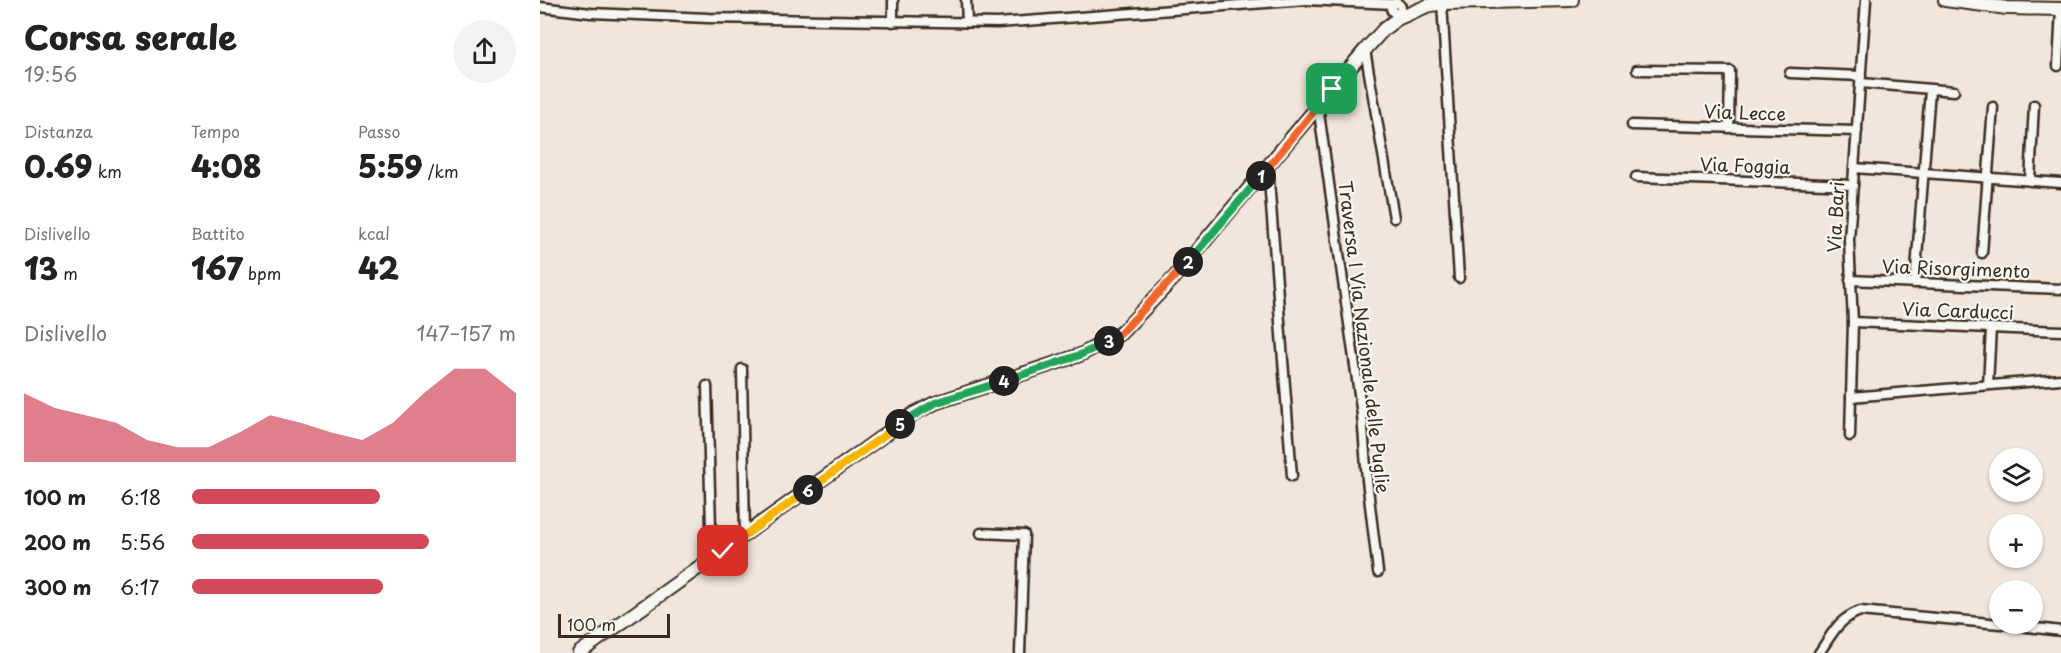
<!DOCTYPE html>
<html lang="it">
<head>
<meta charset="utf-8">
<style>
  :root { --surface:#fff; --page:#f2f2f2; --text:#222; --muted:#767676; --accent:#d1495b }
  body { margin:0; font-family:"Playpen Sans",sans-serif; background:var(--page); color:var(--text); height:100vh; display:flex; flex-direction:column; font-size:22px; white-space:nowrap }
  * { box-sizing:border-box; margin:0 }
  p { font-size:20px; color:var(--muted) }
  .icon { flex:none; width:33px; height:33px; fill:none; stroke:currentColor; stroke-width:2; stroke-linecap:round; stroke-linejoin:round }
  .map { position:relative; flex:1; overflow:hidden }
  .drawer { display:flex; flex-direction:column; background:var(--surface); width:540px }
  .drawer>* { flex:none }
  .fabs { position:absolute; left:1449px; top:448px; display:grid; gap:12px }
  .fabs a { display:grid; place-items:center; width:54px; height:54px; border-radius:50%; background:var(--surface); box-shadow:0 2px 4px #0004; font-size:30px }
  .scale { position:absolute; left:18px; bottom:15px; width:112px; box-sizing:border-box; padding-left:6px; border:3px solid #3b2a1e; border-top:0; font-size:16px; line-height:21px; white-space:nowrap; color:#3b2a1e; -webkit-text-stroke:4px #f6f6f2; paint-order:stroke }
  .pin { position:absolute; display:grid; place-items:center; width:51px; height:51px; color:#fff; margin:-26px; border-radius:12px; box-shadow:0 3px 9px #0006 }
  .km { position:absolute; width:30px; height:30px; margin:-15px; border-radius:50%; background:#222; color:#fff; font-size:16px; line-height:30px; text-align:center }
  .round { display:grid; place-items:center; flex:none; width:63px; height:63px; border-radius:32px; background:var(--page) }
  .overview { display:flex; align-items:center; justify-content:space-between; height:102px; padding:0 24px }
  h1 { font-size:33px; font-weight:800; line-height:45px }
  .stats { display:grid; grid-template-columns:repeat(3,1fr); gap:9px; height:102px; padding:6px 24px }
  .stats div { display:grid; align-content:center }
  .stats b { font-size:30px; font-weight:800 }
  .stats small { font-size:16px; font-weight:400 }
  .stats p { font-size:16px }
  .chart { height:168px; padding:12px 24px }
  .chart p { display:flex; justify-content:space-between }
  .chart svg { width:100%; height:108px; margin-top:6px; fill:var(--accent); opacity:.7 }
  ul { padding:0 24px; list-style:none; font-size:20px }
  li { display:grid; grid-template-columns:96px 72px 1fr; align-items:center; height:45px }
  li i { height:15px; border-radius:8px; background:var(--accent) }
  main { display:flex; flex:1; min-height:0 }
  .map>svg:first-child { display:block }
</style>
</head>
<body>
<main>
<section class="drawer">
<div class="overview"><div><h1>Corsa serale</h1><p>19:56</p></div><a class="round"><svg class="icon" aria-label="share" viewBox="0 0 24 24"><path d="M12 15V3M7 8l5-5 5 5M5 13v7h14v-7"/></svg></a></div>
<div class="stats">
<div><p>Distanza</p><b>0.69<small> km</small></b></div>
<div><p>Tempo</p><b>4:08</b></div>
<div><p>Passo</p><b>5:59<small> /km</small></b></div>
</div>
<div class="stats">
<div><p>Dislivello</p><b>13<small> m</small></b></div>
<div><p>Battito</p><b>167<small> bpm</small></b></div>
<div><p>kcal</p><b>42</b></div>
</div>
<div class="chart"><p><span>Dislivello</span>147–157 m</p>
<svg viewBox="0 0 160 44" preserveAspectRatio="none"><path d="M0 44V16L10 22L20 25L30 28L40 35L50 38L60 38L70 32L80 25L90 28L100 32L110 35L120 28L130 16L140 6L150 6L160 16V44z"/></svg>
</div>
<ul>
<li><b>100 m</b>6:18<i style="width:58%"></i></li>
<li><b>200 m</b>5:56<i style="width:73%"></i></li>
<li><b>300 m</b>6:17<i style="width:59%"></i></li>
</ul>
</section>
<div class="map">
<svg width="1521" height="653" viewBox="0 0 1521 653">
  <rect width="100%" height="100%" fill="#f1e6de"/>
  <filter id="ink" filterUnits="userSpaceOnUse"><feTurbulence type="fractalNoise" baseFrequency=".0167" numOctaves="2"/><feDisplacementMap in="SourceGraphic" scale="12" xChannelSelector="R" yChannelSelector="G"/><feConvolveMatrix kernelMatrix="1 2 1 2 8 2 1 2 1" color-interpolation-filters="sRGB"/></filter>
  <g filter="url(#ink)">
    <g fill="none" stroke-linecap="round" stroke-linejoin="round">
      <defs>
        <g id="minor">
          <path d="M353,0V22"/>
          <path d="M426,0L427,22"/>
          <path d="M765,0L854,4"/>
          <path d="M902,3L919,278"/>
          <circle cx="856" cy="8" r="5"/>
          <path d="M0,7L51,13L168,18L458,23L766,0"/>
          <path d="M825,50L854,218"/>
          <path d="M1518,66L1521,9"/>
          <path d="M1097,70L1190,71L1189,128"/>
          <path d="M1250,73L1321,76"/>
          <path d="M1321,83L1414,91"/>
          <path d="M778,106L822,415L827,480L838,572"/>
          <path d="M1092,125L1317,131"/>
          <path d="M728,167L752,476"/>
          <path d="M1314,168L1521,183"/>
          <path d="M1096,177L1313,185"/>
          <path d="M1490,181L1494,105"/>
          <path d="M1442,253L1453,107"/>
          <path d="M1310,280L1521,289"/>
          <path d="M1375,283L1390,90"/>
          <path d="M1313,322L1521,331"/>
          <path d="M202,369L205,535"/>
          <path d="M1448,385L1451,328"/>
          <path d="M167,386L171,527L183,551"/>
          <path d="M1311,397L1521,379"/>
          <path d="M1310,436L1313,322L1309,240L1326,0"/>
          <path d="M441,533L484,535L480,653"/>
          <path d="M1463,624L1521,631"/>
          <path d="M1279,653C1293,633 1297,620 1320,611L1460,624"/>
        </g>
        <g id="secondary">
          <path d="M1405,0L1467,8L1521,9"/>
          <path d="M39,653L375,413L395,403L540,355L580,334L634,278L825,50L844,29L857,19L887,6L902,3L1032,0"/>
        </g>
      </defs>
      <use href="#minor" stroke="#3b2a1e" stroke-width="13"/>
      <use href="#secondary" stroke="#3b2a1e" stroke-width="16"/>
      <use href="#minor" stroke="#f6f6f2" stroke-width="8"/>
      <use href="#secondary" stroke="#f6f6f2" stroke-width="12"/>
    </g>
  </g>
  <g fill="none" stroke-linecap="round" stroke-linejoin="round" filter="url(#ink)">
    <defs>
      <path id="split-1" d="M721,176L792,89"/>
      <path id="split-2" d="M648,262L721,176"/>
      <path id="split-3" d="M569,341L580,334L648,262"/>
      <path id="split-4" d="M464,381L540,355L569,341"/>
      <path id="split-5" d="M360,424L395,403L464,381"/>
      <path id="split-6" d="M268,490L360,424"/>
      <path id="split-7" d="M183,551L268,490"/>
    </defs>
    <use href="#split-1" stroke="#fff" stroke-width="12"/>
    <use href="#split-2" stroke="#fff" stroke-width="12"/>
    <use href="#split-3" stroke="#fff" stroke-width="12"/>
    <use href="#split-4" stroke="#fff" stroke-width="12"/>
    <use href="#split-5" stroke="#fff" stroke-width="12"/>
    <use href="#split-6" stroke="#fff" stroke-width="12"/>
    <use href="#split-7" stroke="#fff" stroke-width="12"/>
    <use href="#split-1" stroke="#f0652b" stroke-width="8"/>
    <use href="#split-2" stroke="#22a559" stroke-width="8"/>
    <use href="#split-3" stroke="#f0652b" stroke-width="8"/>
    <use href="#split-4" stroke="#22a559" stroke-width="8"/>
    <use href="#split-5" stroke="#22a559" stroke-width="8"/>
    <use href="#split-6" stroke="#f5b400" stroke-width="8"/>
    <use href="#split-7" stroke="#f5b400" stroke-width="8"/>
  </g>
  <g text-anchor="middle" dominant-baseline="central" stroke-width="4.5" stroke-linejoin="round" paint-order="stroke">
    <g font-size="18" fill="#3b2a1e" stroke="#f6f6f2">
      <text transform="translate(1205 112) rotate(2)">Via Lecce</text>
      <text transform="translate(1205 165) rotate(2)">Via Foggia</text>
      <text transform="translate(1295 217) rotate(-87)">Via Bari</text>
      <text transform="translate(1416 268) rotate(2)">Via Risorgimento</text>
      <text transform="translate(1418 310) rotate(2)">Via Carducci</text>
      <text transform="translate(825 337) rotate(83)">Traversa I Via Nazionale delle Puglie</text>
    </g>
  </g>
</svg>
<div class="fabs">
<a><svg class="icon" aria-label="layers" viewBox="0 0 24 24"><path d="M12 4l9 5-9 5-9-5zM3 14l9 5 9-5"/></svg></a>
<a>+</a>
<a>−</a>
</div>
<div class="scale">100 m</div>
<div class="pin" style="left:792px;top:89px;background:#1e9e55"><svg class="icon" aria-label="arrive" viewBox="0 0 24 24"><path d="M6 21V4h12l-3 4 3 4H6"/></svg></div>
<div class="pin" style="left:183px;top:551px;background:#d93025"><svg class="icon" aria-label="check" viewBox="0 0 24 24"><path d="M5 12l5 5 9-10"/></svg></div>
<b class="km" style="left:721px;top:176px">1</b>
<b class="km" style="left:648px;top:262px">2</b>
<b class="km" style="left:569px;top:341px">3</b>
<b class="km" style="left:464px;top:381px">4</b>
<b class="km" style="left:360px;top:424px">5</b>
<b class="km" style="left:268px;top:490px">6</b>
</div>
</main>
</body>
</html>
